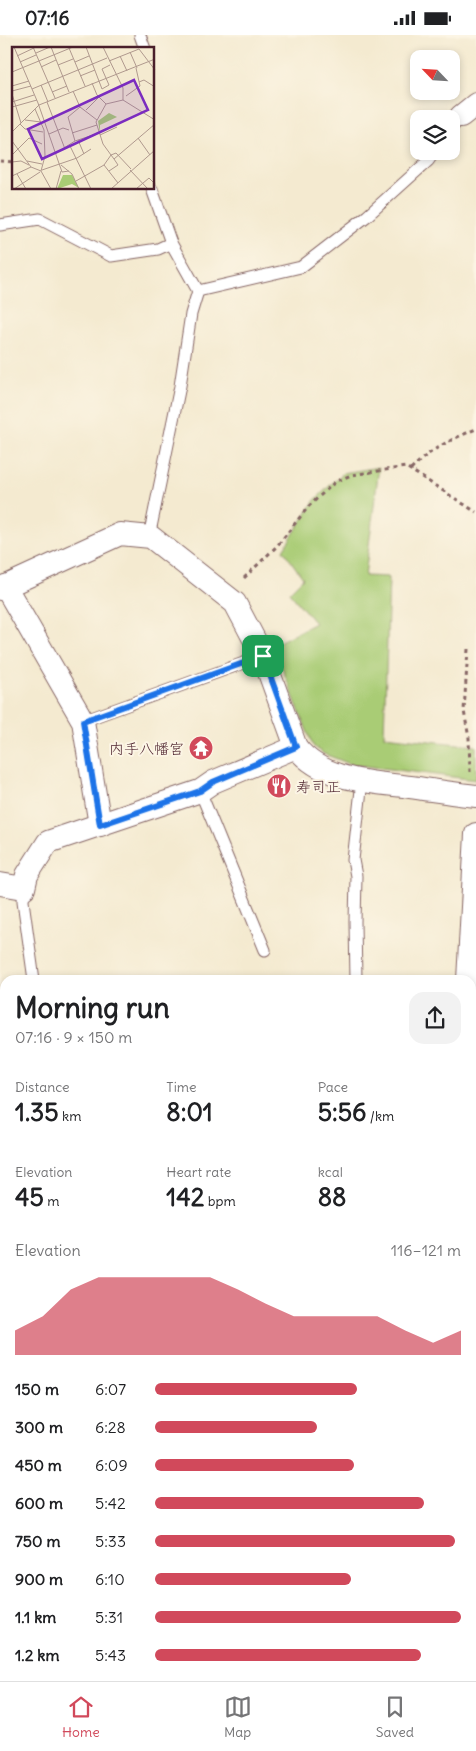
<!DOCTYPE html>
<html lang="en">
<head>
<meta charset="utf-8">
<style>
  :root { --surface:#fff; --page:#f2f2f2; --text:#202124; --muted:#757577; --line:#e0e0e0; --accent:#d1495b }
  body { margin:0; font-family:Delius,"Klee One",sans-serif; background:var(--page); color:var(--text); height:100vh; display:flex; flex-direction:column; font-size:19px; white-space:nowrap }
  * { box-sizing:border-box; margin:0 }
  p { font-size:16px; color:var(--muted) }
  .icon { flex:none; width:28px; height:28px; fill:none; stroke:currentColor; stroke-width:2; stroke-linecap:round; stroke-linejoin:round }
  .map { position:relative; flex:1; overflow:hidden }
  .panel { position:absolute; left:0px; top:940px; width:476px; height:706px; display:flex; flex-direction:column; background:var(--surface); border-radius:15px 15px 0 0; box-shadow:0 2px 8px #0003 }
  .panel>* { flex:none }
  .needle { width:32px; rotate:295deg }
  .fabs { position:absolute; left:410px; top:15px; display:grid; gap:10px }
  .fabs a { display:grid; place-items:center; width:50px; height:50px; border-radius:10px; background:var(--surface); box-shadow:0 2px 8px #0003; font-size:25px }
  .pin { position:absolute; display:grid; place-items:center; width:42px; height:42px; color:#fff; margin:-21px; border-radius:10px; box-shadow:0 2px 8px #0006 }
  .round { display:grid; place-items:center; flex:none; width:52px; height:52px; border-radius:15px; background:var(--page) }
  .headline { display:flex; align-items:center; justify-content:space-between; height:85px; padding:0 15px }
  h1 { font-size:28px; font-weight:800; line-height:38px }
  .stats { display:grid; grid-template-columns:repeat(3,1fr); gap:8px; height:85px; padding:5px 15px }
  .stats div { display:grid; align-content:center }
  .stats b { font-size:25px; font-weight:800 }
  .stats small { font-size:14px; font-weight:400 }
  .stats p { font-size:14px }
  .chart { height:140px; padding:10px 15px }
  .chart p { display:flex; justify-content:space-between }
  .chart svg { width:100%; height:90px; margin-top:5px; fill:var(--accent); opacity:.7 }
  ul { padding:0 15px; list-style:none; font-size:16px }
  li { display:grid; grid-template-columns:80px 60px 1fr; align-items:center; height:38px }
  li i { height:12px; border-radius:6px; background:var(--accent) }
  .status { display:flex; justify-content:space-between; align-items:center; height:35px; padding:0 25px; background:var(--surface); direction:ltr }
  .status svg { height:14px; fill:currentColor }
  .tab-bar { display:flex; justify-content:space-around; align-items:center; height:70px; border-top:1px solid var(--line); background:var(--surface); font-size:14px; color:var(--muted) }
  .tab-bar a { display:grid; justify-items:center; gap:2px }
  .tab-bar .current { color:var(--accent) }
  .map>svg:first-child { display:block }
</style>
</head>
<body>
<div class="status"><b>07:16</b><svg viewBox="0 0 49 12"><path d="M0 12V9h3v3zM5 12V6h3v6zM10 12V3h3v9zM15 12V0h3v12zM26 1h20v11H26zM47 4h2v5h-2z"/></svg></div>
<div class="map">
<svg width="476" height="1646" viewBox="0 0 476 1646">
  <rect width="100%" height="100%" fill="#fcf5e5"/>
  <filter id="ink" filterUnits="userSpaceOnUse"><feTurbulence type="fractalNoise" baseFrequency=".02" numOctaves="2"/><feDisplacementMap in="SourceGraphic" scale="10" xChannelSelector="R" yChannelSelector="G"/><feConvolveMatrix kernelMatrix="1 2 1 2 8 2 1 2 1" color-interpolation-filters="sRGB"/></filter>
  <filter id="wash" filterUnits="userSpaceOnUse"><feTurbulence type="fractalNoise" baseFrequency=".0096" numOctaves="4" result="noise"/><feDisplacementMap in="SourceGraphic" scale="20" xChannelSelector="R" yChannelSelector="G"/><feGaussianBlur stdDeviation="1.12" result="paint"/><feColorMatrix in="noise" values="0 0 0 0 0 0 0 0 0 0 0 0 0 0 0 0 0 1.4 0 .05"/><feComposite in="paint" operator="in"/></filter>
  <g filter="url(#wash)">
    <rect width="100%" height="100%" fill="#f4ead0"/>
    <path fill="#a9cc75" stroke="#7a7650" d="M379,432L365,541L389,542L384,701L476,711V745L350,729L324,719L313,711L273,610L315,588L289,557L303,543L283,515L315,465L343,438Z"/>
  </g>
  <g filter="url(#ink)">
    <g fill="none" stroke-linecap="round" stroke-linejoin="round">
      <defs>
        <g id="lane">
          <path d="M140,0L145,14"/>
          <path d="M451,94L461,81"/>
          <path d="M152,154L171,208"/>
          <path d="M0,190L40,184L111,221L158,214L171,208L198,256L301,232L367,181L428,126L435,116"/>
          <path d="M149,502L180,351L191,279L198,256"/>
          <path d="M83,686L263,621"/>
          <path d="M200,756L265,915"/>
          <path d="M24,853L23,866L34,945"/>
          <path d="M356,945L355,887L356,841L353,825L362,746"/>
          <path d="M471,1076H476"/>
          <path d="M0,1083L5,1077"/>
          <path d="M471,1616L476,1620"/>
          <path d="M409,1641L420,1646"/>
          <path d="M18,1646L21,1641"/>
        </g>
        <g id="street">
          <path d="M461,81L476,69"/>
          <path d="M5,551L83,686L100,790"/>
          <path d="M0,554L120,499L151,502L235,568L263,621L296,712C322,746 372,747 410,752C432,755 454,759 476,761"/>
          <path d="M0,849L24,853L27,840L48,807L200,756L213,747L296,712"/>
          <path d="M468,945L476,799"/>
          <path d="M471,1199L476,1207"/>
          <path d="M476,1244L474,1288L476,1345"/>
          <path d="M0,1265L5,1266"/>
          <path d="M0,1409L5,1410"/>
          <path d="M471,1431L476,1430"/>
          <path d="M0,1442H5"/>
          <path d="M165,1646L170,1641"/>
        </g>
      </defs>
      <use href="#lane" stroke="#866665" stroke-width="13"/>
      <use href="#street" stroke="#866665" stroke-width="24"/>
      <g stroke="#866665" stroke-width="3" stroke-dasharray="4 4" stroke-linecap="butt">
        <path d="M0,126L14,127"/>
        <path d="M411,435C428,415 452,404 476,394"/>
        <path d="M244,543L277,511L309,471L335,447L351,440L406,432L476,477"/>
        <path d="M468,614L464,676L469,703L470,737"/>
      </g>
      <use href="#lane" stroke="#fff" stroke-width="11"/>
      <use href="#street" stroke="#fff" stroke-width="22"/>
    </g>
  </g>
  <g fill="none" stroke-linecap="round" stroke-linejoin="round" filter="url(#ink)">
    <defs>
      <path id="route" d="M263,621L296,712L213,747L200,756L100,790L83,686Z"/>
    </defs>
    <use href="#route" stroke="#fff" stroke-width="10"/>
    <use href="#route" stroke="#1a73e8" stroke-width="6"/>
  </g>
  <defs>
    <symbol id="temple-disc" viewBox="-11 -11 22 22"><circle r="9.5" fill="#d1495b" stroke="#fcf5e5"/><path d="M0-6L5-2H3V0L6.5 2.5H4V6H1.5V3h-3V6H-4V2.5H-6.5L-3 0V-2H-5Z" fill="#fff"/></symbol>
    <symbol id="restaurant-disc" viewBox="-11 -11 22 22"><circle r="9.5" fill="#d1495b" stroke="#fcf5e5"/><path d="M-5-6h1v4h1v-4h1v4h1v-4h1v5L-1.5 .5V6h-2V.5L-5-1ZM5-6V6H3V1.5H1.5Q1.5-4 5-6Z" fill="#fff"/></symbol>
  </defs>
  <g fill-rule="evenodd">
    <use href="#temple-disc" x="187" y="699" width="28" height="28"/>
    <use href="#restaurant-disc" x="265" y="737" width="28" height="28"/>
  </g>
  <g text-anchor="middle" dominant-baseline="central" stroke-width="4" stroke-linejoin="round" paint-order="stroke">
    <g font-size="15" fill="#4a1f2b" stroke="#fcf5e5" text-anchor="end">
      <text x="184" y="713">内手八幡宮</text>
      <text x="296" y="751" text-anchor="start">寿司正</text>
    </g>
  </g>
  <g transform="translate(12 12)">
    <rect width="142" height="142" fill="#f4ead0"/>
    <path d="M97,66L105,70L88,78V86L86,74ZM51,128H60L67,141L60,137L45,142Z" fill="#a9cc75"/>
    <path fill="none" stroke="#b0998e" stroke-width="1" d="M2,0L26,56L50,125L57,124M21,0L43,51M39,0L57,45M74,0L90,42L97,38L90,22L98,18M91,0L111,41V53L143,73M57,1L73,39M127,2L143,23M118,5L125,21M24,6L38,0M5,9L24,0M108,9L115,24M97,14L127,2M8,15L24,8M63,15L77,9M46,18L61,12M29,20L44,13M0,25L61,0M68,29L83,23M127,35L132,33L143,40M80,36L85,48L94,57L84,75L91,97L99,108L104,106L119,122M29,38L36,55M0,39L17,34M20,42L95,11M0,44L19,39M61,44L68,60L85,73M40,45L55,39M0,47L9,76M114,49L128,39L124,21M0,55L22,48M35,55L53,102M94,57L111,53M0,60L25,53M23,62L32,83L33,109L29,124L39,142M74,63L87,50M13,73L29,75M8,77L13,82L31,85M0,85L27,58L143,12M60,86L85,78M37,87L51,81L57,83M88,88L105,80M126,91L138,108M66,93L72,107M0,94L19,120L29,124M63,94L56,70L68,60M58,99L79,142M44,106L63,94L87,86M0,108L17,91L30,97M15,114L30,117M0,115L9,114L17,118M49,118L60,127L67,142M92,118L106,136M30,123L65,111L79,102M118,123L136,142M97,124L106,118L102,112M5,127L14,142M0,129L19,120M64,134L92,118L99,108L102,112L143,77M2,142L28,125M44,142L49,124M99,142L143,103M124,142L137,131L141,135"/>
    <path fill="#7b2cbf" fill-opacity="0.15" stroke="#7b2cbf" stroke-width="2.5" d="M122,33L136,63L30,112L16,82Z"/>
    <rect width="142" height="142" fill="none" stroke="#4a1f2b" stroke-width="2.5"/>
  </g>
</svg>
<div class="fabs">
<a><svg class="needle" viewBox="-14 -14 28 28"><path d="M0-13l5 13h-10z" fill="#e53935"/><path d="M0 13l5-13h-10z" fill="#757577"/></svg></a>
<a><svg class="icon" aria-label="layers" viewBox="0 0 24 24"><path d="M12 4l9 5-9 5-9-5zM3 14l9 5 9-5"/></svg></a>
</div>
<div class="pin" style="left:263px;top:621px;background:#1e9e55"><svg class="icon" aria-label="arrive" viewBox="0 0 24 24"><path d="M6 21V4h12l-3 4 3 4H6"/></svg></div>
<section class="panel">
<div class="headline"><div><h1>Morning run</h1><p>07:16 · 9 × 150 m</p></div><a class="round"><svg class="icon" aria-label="share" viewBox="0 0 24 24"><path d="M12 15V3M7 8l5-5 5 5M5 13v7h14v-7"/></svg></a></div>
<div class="stats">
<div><p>Distance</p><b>1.35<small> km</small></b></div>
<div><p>Time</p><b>8:01</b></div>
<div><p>Pace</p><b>5:56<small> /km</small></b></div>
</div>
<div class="stats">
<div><p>Elevation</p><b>45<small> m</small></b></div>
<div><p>Heart rate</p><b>142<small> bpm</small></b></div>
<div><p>kcal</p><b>88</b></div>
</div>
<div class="chart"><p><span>Elevation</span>116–121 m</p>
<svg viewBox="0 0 160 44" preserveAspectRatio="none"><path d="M0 44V32L10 25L20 12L30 6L40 6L50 6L60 6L70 6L80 12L90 19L100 25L110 25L120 25L130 25L140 32L150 38L160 32V44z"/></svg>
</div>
<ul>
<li><b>150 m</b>6:07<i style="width:66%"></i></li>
<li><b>300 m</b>6:28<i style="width:53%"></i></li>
<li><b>450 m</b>6:09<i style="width:65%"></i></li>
<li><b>600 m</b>5:42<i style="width:88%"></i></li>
<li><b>750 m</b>5:33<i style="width:98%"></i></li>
<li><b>900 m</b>6:10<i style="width:64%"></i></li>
<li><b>1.1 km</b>5:31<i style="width:100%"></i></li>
<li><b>1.2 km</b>5:43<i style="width:87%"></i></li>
</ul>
</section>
</div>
<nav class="tab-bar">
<a class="current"><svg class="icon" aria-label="home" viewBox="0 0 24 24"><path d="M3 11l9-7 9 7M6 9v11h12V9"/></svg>Home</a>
<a><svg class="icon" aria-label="map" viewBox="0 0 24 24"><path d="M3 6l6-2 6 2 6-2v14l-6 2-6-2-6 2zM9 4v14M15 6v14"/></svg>Map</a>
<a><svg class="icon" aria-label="saved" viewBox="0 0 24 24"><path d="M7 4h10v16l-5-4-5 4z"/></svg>Saved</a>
</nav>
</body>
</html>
